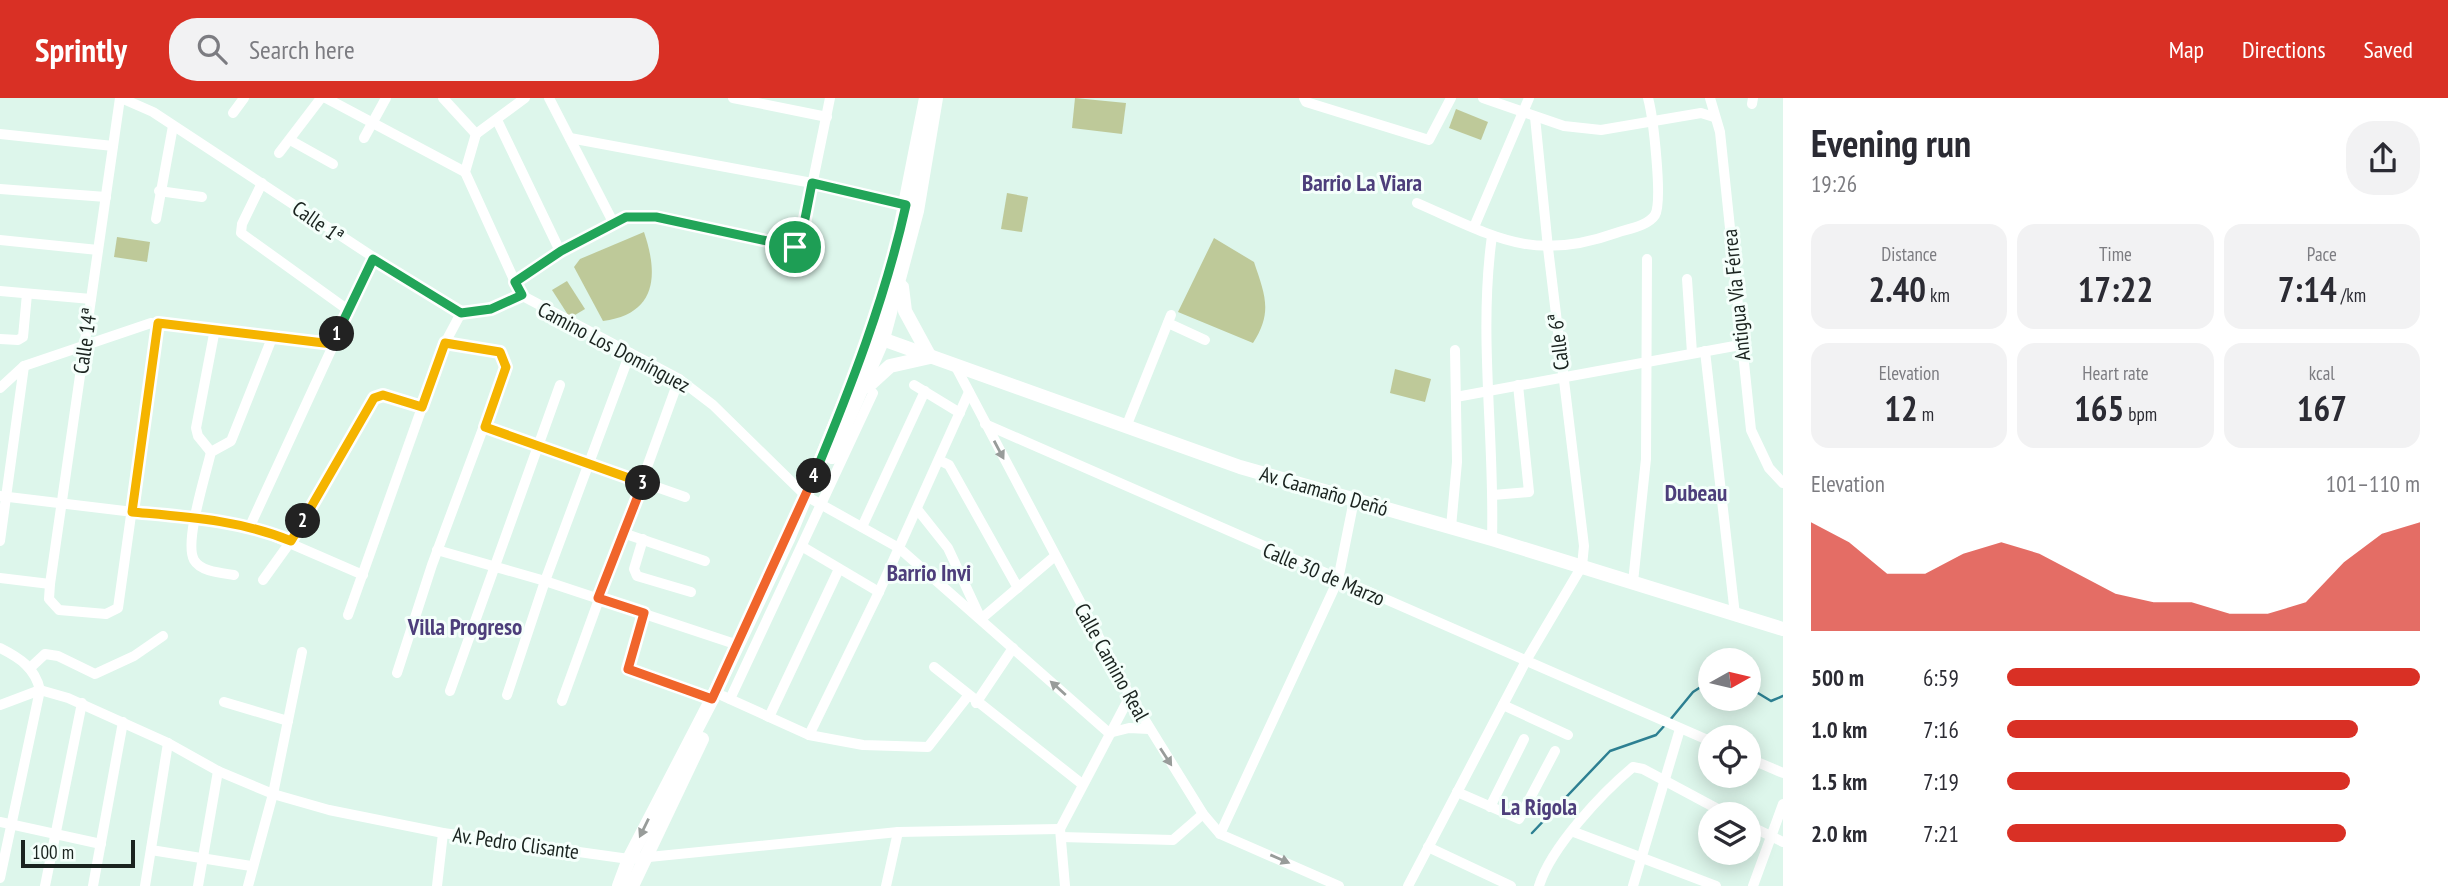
<!DOCTYPE html>
<html lang="en">
<head>
<meta charset="utf-8">
<style>
  :root { --surface:#fff; --page:#f2f2f3; --text:#2b2b33; --muted:#7c7c81; --accent:#d93025 }
  body { margin:0; font-family:"PT Sans Narrow",sans-serif; background:var(--page); color:var(--text); height:100vh; display:flex; flex-direction:column; font-size:26px; white-space:nowrap }
  * { box-sizing:border-box; margin:0 }
  p { font-size:23px; color:var(--muted) }
  .icon { flex:none; width:38px; height:38px; fill:none; stroke:currentColor; stroke-width:2; stroke-linecap:round; stroke-linejoin:round }
  .map { position:relative; flex:1; overflow:hidden }
  .side { display:flex; flex-direction:column; background:var(--surface); width:665px }
  .side>* { flex:none }
  .needle { width:46px; rotate:82deg }
  .fabs { position:absolute; left:1698px; top:550px; display:grid; gap:14px }
  .fabs a { display:grid; place-items:center; width:63px; height:63px; border-radius:50%; background:var(--surface); box-shadow:0 4px 18px #0003; font-size:35px }
  .scale { position:absolute; left:21px; bottom:18px; width:114px; box-sizing:border-box; padding-left:7px; border:4px solid #1a231f; border-top:0; font-size:19px; line-height:24px; white-space:nowrap; color:#1a231f; -webkit-text-stroke:5px #f5fffb; paint-order:stroke }
  .pin { position:absolute; display:grid; place-items:center; width:60px; height:60px; color:#fff; margin:-30px; border:4px solid #fff; border-radius:50%; box-shadow:0 2px 7px #0007 }
  .km { position:absolute; width:35px; height:35px; margin:-18px; border-radius:50%; background:#222; color:#fff; font-size:19px; line-height:35px; text-align:center }
  .round { display:grid; place-items:center; flex:none; width:74px; height:74px; border-radius:28px; background:var(--page) }
  .headline { display:flex; align-items:center; justify-content:space-between; height:119px; padding:0 28px }
  h1 { font-size:38px; font-weight:700; line-height:52px }
  .stats { display:grid; grid-template-columns:repeat(3,1fr); gap:10px; height:119px; padding:7px 28px }
  .stats div { display:grid; align-content:center; border-radius:18px; background:var(--page); text-align:center }
  .stats b { font-size:35px; font-weight:700 }
  .stats small { font-size:19px; font-weight:400 }
  .stats p { font-size:19px }
  .chart { height:196px; padding:14px 28px }
  .chart p { display:flex; justify-content:space-between }
  .chart svg { width:100%; height:126px; margin-top:7px; fill:var(--accent); opacity:.7 }
  ul { padding:0 28px; list-style:none; font-size:23px }
  li { display:grid; grid-template-columns:112px 84px 1fr; align-items:center; height:52px }
  li i { height:18px; border-radius:9px; background:var(--accent) }
  header { display:flex; align-items:center; gap:42px; box-sizing:border-box; height:98px; padding:0 35px; background:var(--accent); color:#fff }
  header strong { font-size:33px }
  nav { display:flex; gap:38px; margin-inline-start:auto; font-size:24px }
  .search { width:490px; height:63px; background:var(--page); display:flex; align-items:center; gap:18px; box-sizing:border-box; padding:0 24px; border-radius:28px; color:var(--muted); font-size:26px }
  main { display:flex; flex:1; min-height:0 }
  .map>svg:first-child { display:block }
</style>
</head>
<body>
<header>
<strong>Sprintly</strong>
<div class="search"><svg class="icon" aria-label="search" viewBox="0 0 24 24"><circle cx="10" cy="10" r="6"/><path d="M15 15l6 6"/></svg>Search here</div>
<nav><a>Map</a><a>Directions</a><a>Saved</a></nav>
</header>
<main>
<div class="map">
<svg width="1783" height="788" viewBox="0 0 1783 788">
  <rect width="100%" height="100%" fill="#ddf6eb"/>
  <g fill="#bec999">
    <path d="M1075,0L1126,5L1122,36L1072,30Z"/>
    <path d="M1456,11L1488,24L1481,42L1449,30Z"/>
    <path d="M1007,95L1028,99L1022,134L1001,131Z"/>
    <path d="M644,134C659,178 656,216 603,223L574,169L580,161Z"/>
    <path d="M117,139L150,144L147,164L114,159Z"/>
    <path d="M1214,140L1254,164C1265,197 1273,214 1253,245L1178,214Z"/>
    <path d="M567,183L585,211L570,220L552,192Z"/>
    <path d="M1395,271L1431,281L1425,304L1390,295Z"/>
  </g>
  <g fill="none" stroke-linecap="round" stroke-linejoin="round">
    <g stroke="#2d8092" stroke-width="2.5">
      <path d="M1748,589L1771,603L1783,598"/>
      <path d="M1670,622L1693,594L1710,583"/>
      <path d="M1532,735L1610,653L1656,637L1665,627"/>
    </g>
    <g stroke="#fff" stroke-width="10">
      <path d="M120,0L50,486L49,501L59,512L106,516L118,510L158,225"/>
      <path d="M121,0L153,14L449,209C473,220 498,207 521,197"/>
      <path d="M326,0L465,74"/>
      <path d="M443,0L476,36"/>
      <path d="M549,0L613,124"/>
      <path d="M733,0L827,19"/>
      <path d="M1304,0L1306,4L1429,42L1451,0"/>
      <path d="M1483,0L1564,28L1601,32L1701,15L1714,19"/>
      <path d="M1710,0L1720,34L1751,332L1769,370L1783,385"/>
      <path d="M1752,6L1753,0"/>
      <path d="M233,15L244,0"/>
      <path d="M497,22L560,153"/>
      <path d="M0,36L113,48"/>
      <path d="M476,36L465,74L521,197L679,281L713,307L806,398L899,450L1109,635"/>
      <path d="M476,36L525,0"/>
      <path d="M364,40L386,0"/>
      <path d="M570,40L812,85L906,107"/>
      <path d="M290,42L333,66"/>
      <path d="M279,55L321,0"/>
      <path d="M262,85L242,126L241,135L348,212"/>
      <path d="M0,91L106,99"/>
      <path d="M159,93L202,99"/>
      <path d="M1417,105C1493,138 1532,165 1616,135C1627,131 1648,128 1655,117C1663,103 1653,18 1648,0"/>
      <path d="M156,121L173,28"/>
      <path d="M1474,129L1529,0"/>
      <path d="M0,142L98,152"/>
      <path d="M1687,181L1692,255"/>
      <path d="M515,184L560,153L626,119H656L795,149L801,141L830,0"/>
      <path d="M0,193L91,201"/>
      <path d="M1168,225L1205,242"/>
      <path d="M0,241L18,242L23,239L27,196"/>
      <path d="M1705,253L1735,517"/>
      <path d="M956,269L1130,598L1203,716L1220,736L1339,788"/>
      <path d="M914,287L960,315"/>
      <path d="M0,290L24,268L151,225L332,246"/>
      <path d="M1456,299L1740,247"/>
      <path d="M985,326L1710,643"/>
      <path d="M485,329L685,399"/>
      <path d="M1126,329L1171,217"/>
      <path d="M211,354L198,338L196,330L215,231"/>
      <path d="M939,362L949,367L1018,490"/>
      <path d="M1493,397L1529,394L1518,287"/>
      <path d="M0,398L250,428L363,477"/>
      <path d="M917,411L948,450L981,521L1055,458"/>
      <path d="M250,428L373,161"/>
      <path d="M862,429L925,293"/>
      <path d="M1451,429L1457,364L1455,252"/>
      <path d="M623,435L705,463"/>
      <path d="M643,441L634,471L637,478L691,494"/>
      <path d="M1492,441C1495,340 1478,238 1492,138"/>
      <path d="M0,443L24,268"/>
      <path d="M803,449L879,494"/>
      <path d="M437,452L545,483L738,547"/>
      <path d="M234,477C222,475 201,474 194,462C184,444 206,376 211,354L231,343L272,240"/>
      <path d="M0,480L50,486"/>
      <path d="M263,482L291,443L374,300L383,297L422,309"/>
      <path d="M1633,484L1646,361L1647,161"/>
      <path d="M644,515L627,570L712,601"/>
      <path d="M348,517L445,245L461,215"/>
      <path d="M0,550C20,560 35,570 40,592L0,780"/>
      <path d="M934,569L1082,686"/>
      <path d="M30,570L45,556L58,558L95,576L134,558L163,538"/>
      <path d="M397,575L432,467L506,269L500,254L445,245"/>
      <path d="M450,593L560,287"/>
      <path d="M507,597L545,483L630,255"/>
      <path d="M723,598L809,637L863,647L928,649L968,598"/>
      <path d="M730,601L873,295"/>
      <path d="M562,603L679,281"/>
      <path d="M224,604L288,623"/>
      <path d="M976,605L1013,550"/>
      <path d="M0,607L40,592L68,600L168,645L218,673L273,696L329,712L443,735L629,761L898,734L1060,731"/>
      <path d="M1503,607L1568,637"/>
      <path d="M769,619L839,471"/>
      <path d="M1109,635L1129,630L1149,631"/>
      <path d="M809,637L879,494L969,294"/>
      <path d="M1748,660L1783,675"/>
      <path d="M1457,694L1519,721L1555,653"/>
      <path d="M1490,709L1524,641"/>
      <path d="M0,724L101,746"/>
      <path d="M1748,727L1783,744"/>
      <path d="M1574,734L1716,788"/>
      <path d="M1220,736L1338,482L1354,402"/>
      <path d="M1061,739L1173,742L1203,716"/>
      <path d="M1428,749L1511,788"/>
      <path d="M151,752L251,768"/>
      <path d="M45,788L82,605"/>
      <path d="M93,788L123,624"/>
      <path d="M145,788L168,645"/>
      <path d="M198,788L218,673"/>
      <path d="M248,788L273,696L302,554"/>
      <path d="M437,788L443,735"/>
      <path d="M886,788L898,734"/>
      <path d="M1065,788L1060,731L1130,598"/>
      <path d="M1408,788L1527,561L1582,468L1584,448L1548,150L1535,19"/>
      <path d="M1539,788C1551,749 1602,695 1633,669L1643,671L1727,716"/>
      <path d="M1633,788L1680,631"/>
      <path d="M1753,788L1783,706"/>
    </g>
    <g stroke="#fff" stroke-width="14">
      <path d="M871,237L1240,369L1492,441L1783,531"/>
      <path d="M868,288L890,268L930,259L905,213L902,189"/>
      <path d="M832,359L883,241L917,113L936,0"/>
      <path d="M619,788L629,761L712,601L788,441L856,276L891,177L926,0"/>
      <path d="M632,788L702,641"/>
    </g>
  </g>
  <defs><path id="oneway-solid" d="M-6-.8H1V-3.2L6.5 0L1 3.2V.8H-6Z" transform="scale(1.75)"/></defs>
  <g fill="#989c9a">
    <use href="#oneway-solid" transform="translate(999 352) rotate(62)"/>
    <use href="#oneway-solid" transform="translate(1058 590) rotate(-138)"/>
    <use href="#oneway-solid" transform="translate(1166 659) rotate(57)"/>
    <use href="#oneway-solid" transform="translate(644 730) rotate(116)"/>
    <use href="#oneway-solid" transform="translate(1280 761) rotate(23)"/>
  </g>
  <g fill="none" stroke-linecap="round" stroke-linejoin="round">
    <defs>
      <path id="split-1" d="M337,236L373,161L461,215L491,211L522,197L515,184L561,153L626,119H656L795,149"/>
      <path id="split-2" d="M303,423L291,443C240,422 187,419 132,414L158,225L332,246L337,236"/>
      <path id="split-3" d="M303,423L374,300L383,297L422,309L445,245L500,254L506,269L485,329L643,385"/>
      <path id="split-4" d="M643,385L598,500L644,515L628,571L712,601L814,378"/>
      <path id="split-5" d="M795,149L801,141L812,85L906,107C885,201 851,289 814,378"/>
    </defs>
    <use href="#split-1" stroke="#fff" stroke-width="14"/>
    <use href="#split-2" stroke="#fff" stroke-width="14"/>
    <use href="#split-3" stroke="#fff" stroke-width="14"/>
    <use href="#split-4" stroke="#fff" stroke-width="14"/>
    <use href="#split-5" stroke="#fff" stroke-width="14"/>
    <use href="#split-1" stroke="#22a559" stroke-width="9"/>
    <use href="#split-2" stroke="#f5b400" stroke-width="9"/>
    <use href="#split-3" stroke="#f5b400" stroke-width="9"/>
    <use href="#split-4" stroke="#f0652b" stroke-width="9"/>
    <use href="#split-5" stroke="#22a559" stroke-width="9"/>
  </g>
  <g text-anchor="middle" dominant-baseline="central" stroke-width="6" stroke-linejoin="round" paint-order="stroke">
    <g font-size="21" fill="#1a231f" stroke="#f5fffb">
      <text transform="translate(318 124) rotate(35)">Calle 1ª</text>
      <text transform="translate(1736 197) rotate(-96)">Antigua Vía Férrea</text>
      <text transform="translate(85 243) rotate(-82)">Calle 14ª</text>
      <text transform="translate(1558 244) rotate(-97)">Calle 6ª</text>
      <text transform="translate(614 249) rotate(28)">Camino Los Domínguez</text>
      <text transform="translate(1324 393) rotate(16)">Av. Caamaño Deñó</text>
      <text transform="translate(1324 476) rotate(23)">Calle 30 de Marzo</text>
      <text transform="translate(1112 564) rotate(61)">Calle Camino Real</text>
      <text transform="translate(516 745) rotate(8)">Av. Pedro Clisante</text>
    </g>
    <g font-size="23" font-weight="bold" fill="#4d3e7b" stroke="#f5fffb">
      <text x="1362" y="84">Barrio La Viara</text>
      <text x="1696" y="394">Dubeau</text>
      <text x="929" y="474">Barrio Invi</text>
      <text x="465" y="528">Villa Progreso</text>
      <text x="1539" y="708">La Rigola</text>
    </g>
  </g>
</svg>
<div class="fabs">
<a><svg class="needle" viewBox="-14 -14 28 28"><path d="M0-13l5 13h-10z" fill="#e53935"/><path d="M0 13l5-13h-10z" fill="#7c7c81"/></svg></a>
<a><svg class="icon" aria-label="locate" viewBox="0 0 24 24"><circle cx="12" cy="12" r="6"/><path d="M12 2v4M12 18v4M2 12h4M18 12h4"/></svg></a>
<a><svg class="icon" aria-label="layers" viewBox="0 0 24 24"><path d="M12 4l9 5-9 5-9-5zM3 14l9 5 9-5"/></svg></a>
</div>
<div class="scale">100 m</div>
<div class="pin" style="left:795px;top:149px;background:#1e9e55"><svg class="icon" aria-label="arrive" viewBox="0 0 24 24"><path d="M6 21V4h12l-3 4 3 4H6"/></svg></div>
<b class="km" style="left:337px;top:236px">1</b>
<b class="km" style="left:303px;top:423px">2</b>
<b class="km" style="left:643px;top:385px">3</b>
<b class="km" style="left:814px;top:378px">4</b>
</div>
<section class="side">
<div class="headline"><div><h1>Evening run</h1><p>19:26</p></div><a class="round"><svg class="icon" aria-label="share" viewBox="0 0 24 24"><path d="M12 15V3M7 8l5-5 5 5M5 13v7h14v-7"/></svg></a></div>
<div class="stats">
<div><p>Distance</p><b>2.40<small> km</small></b></div>
<div><p>Time</p><b>17:22</b></div>
<div><p>Pace</p><b>7:14<small> /km</small></b></div>
</div>
<div class="stats">
<div><p>Elevation</p><b>12<small> m</small></b></div>
<div><p>Heart rate</p><b>165<small> bpm</small></b></div>
<div><p>kcal</p><b>167</b></div>
</div>
<div class="chart"><p><span>Elevation</span>101–110 m</p>
<svg viewBox="0 0 160 44" preserveAspectRatio="none"><path d="M0 44V6L10 13L20 24L30 24L40 17L50 13L60 17L70 24L80 31L90 34L100 34L110 38L120 38L130 34L140 20L150 10L160 6V44z"/></svg>
</div>
<ul>
<li><b>500 m</b>6:59<i style="width:100%"></i></li>
<li><b>1.0 km</b>7:16<i style="width:85%"></i></li>
<li><b>1.5 km</b>7:19<i style="width:83%"></i></li>
<li><b>2.0 km</b>7:21<i style="width:82%"></i></li>
</ul>
</section>
</main>
</body>
</html>
